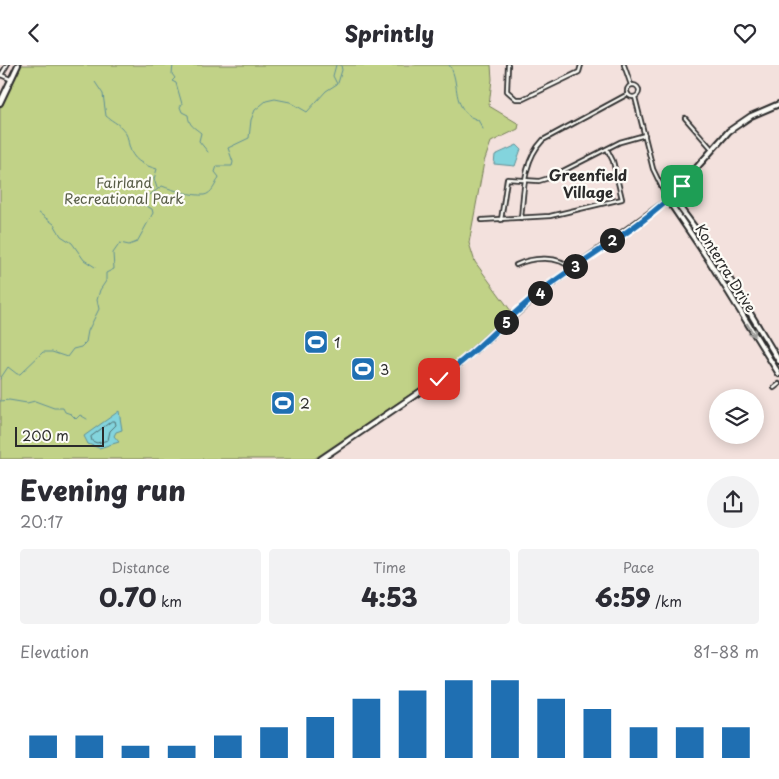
<!DOCTYPE html>
<html lang="en">
<head>
<meta charset="utf-8">
<style>
  :root { --surface:#fff; --page:#f2f2f3; --text:#2b2b33; --muted:#7c7c81; --accent:#1f6fb2 }
  body { margin:0; font-family:"Playpen Sans",sans-serif; background:var(--page); color:var(--text); height:100vh; display:flex; flex-direction:column; font-size:19px; white-space:nowrap }
  * { box-sizing:border-box; margin:0 }
  p { font-size:16px; color:var(--muted) }
  .icon { flex:none; width:28px; height:28px; fill:none; stroke:currentColor; stroke-width:2; stroke-linecap:round; stroke-linejoin:round }
  .map { position:relative; height:394px; overflow:hidden }
  .sheet { display:flex; flex-direction:column; background:var(--surface); flex:1 }
  .sheet>* { flex:none }
  .controls { position:absolute; left:709px; top:324px; display:grid; gap:10px }
  .controls a { display:grid; place-items:center; width:55px; height:55px; border-radius:50%; background:var(--surface); box-shadow:0 2px 12px #0003; font-size:25px }
  .scale { position:absolute; left:15px; bottom:12px; width:89px; box-sizing:border-box; padding-left:5px; border:2px solid #2b2b2b; border-top:0; font-size:14px; line-height:18px; white-space:nowrap; color:#2b2b2b; -webkit-text-stroke:4px #fdfcf7; paint-order:stroke }
  .pin { position:absolute; display:grid; place-items:center; width:42px; height:42px; color:#fff; margin:-21px; border-radius:10px; box-shadow:0 2px 8px #0006 }
  .km { position:absolute; width:25px; height:25px; margin:-12px; border-radius:50%; background:#222; color:#fff; font-size:14px; line-height:25px; text-align:center }
  .round { display:grid; place-items:center; flex:none; width:52px; height:52px; border-radius:26px; background:var(--page) }
  .headline { display:flex; align-items:center; justify-content:space-between; height:85px; padding:0 20px }
  h1 { font-size:28px; font-weight:800; line-height:38px }
  .metrics { display:grid; grid-template-columns:repeat(3,1fr); gap:8px; height:85px; padding:5px 20px }
  .metrics div { display:grid; align-content:center; border-radius:5px; background:var(--page); text-align:center }
  .metrics b { font-size:25px; font-weight:800 }
  .metrics small { font-size:14px; font-weight:400 }
  .metrics p { font-size:14px }
  .chart { height:140px; padding:10px 20px }
  .chart p { display:flex; justify-content:space-between }
  .chart svg { width:100%; height:90px; margin-top:5px; stroke:var(--accent); stroke-width:6 }
  header { display:flex; justify-content:space-between; align-items:center; height:65px; padding:0 20px; background:var(--surface); font-size:22px; font-weight:800 }
  .map>svg:first-child { display:block }
</style>
</head>
<body>
<header><svg class="icon" aria-label="back" viewBox="0 0 24 24"><path d="M15 5l-7 7 7 7"/></svg>Sprintly<svg class="icon" aria-label="heart" viewBox="0 0 24 24"><path d="M12 20l-8-8c-3-5 5-10 8-4 3-6 11-1 8 4z"/></svg></header>
<div class="map">
<svg width="779" height="394" viewBox="0 0 779 394">
  <rect width="100%" height="100%" fill="#f3e1dd"/>
  <filter id="ink" filterUnits="userSpaceOnUse"><feTurbulence type="fractalNoise" baseFrequency=".02" numOctaves="2"/><feDisplacementMap in="SourceGraphic" scale="10" xChannelSelector="R" yChannelSelector="G"/><feConvolveMatrix kernelMatrix="1 2 1 2 8 2 1 2 1" color-interpolation-filters="sRGB"/></filter>
  <g filter="url(#ink)">
    <path fill="#c1d287" stroke="#767e59" d="M20,0H491L492,14L489,41L519,59L518,64L491,77L484,97L469,178L475,197L511,246L465,288L457,298L314,394H0V42Z"/>
    <g fill="#83d4dd" stroke="#609096">
      <path d="M517,80L521,84L515,101L494,99L495,90Z"/>
      <path d="M119,346L122,365L116,367L114,371L119,377L99,383L88,379L84,371Z"/>
    </g>
    <g fill="none" stroke-linecap="round" stroke-linejoin="round">
      <path stroke="#4e6f72" stroke-width="1" d="M112,356H115L116,360L110,366L108,375L97,378L92,376L91,372Z"/>
      <g stroke="#609096" stroke-width="1">
        <path d="M173,0L172,9L175,13L172,16L176,18L182,39L180,42L182,47L188,50C189,61 194,62 201,68L199,76L208,87"/>
        <path d="M449,0L451,3"/>
        <path d="M452,5C459,21 453,39 470,51"/>
        <path d="M95,17L103,29L106,51C113,57 122,60 126,69C128,72 128,77 129,80C132,95 143,100 157,104L154,114L157,123"/>
        <path d="M338,18L342,5L341,0"/>
        <path d="M471,52L478,55L483,64"/>
        <path d="M39,148L54,159L61,171L72,178L84,195L95,202"/>
        <path d="M0,314L8,302L17,309H20L43,287H52L67,292L73,284L81,282L86,277L88,266L99,244L97,235L100,225L106,216V208L114,204L113,188L120,178L129,180L137,177L153,148L152,144L143,139L147,132L162,121C172,125 193,131 204,130C212,129 216,118 219,112L215,107L217,101H232L233,97L228,83L249,73L251,55L255,45L266,36L275,34L290,37L307,47L326,26L337,19L333,11L336,0"/>
        <path d="M0,336L9,335L27,338L35,336L54,343H63L65,347L71,349L76,354L80,350L87,354"/>
      </g>
      <defs>
        <g id="street">
          <path d="M508,0L507,26L516,34H523L579,7L581,0"/>
          <path d="M624,0L631,20"/>
          <path d="M1,10L7,0"/>
          <path d="M1,10L10,14"/>
          <circle cx="633" cy="26" r="6"/>
          <path d="M635,32L653,104L668,135"/>
          <path d="M685,53L712,84"/>
          <path d="M662,120L671,131"/>
          <path d="M521,153C524,125 523,96 543,75L628,29"/>
          <path d="M482,155L550,151L622,134L613,96L607,84"/>
          <path d="M501,155L507,114L539,116L549,113L620,77L645,70"/>
          <path d="M516,200C532,192 559,190 572,204"/>
          <path d="M774,323L779,319"/>
        </g>
        <g id="secondary">
          <path d="M0,38L18,0"/>
          <path d="M672,132L715,190L779,296"/>
          <path d="M668,135L708,194L779,309"/>
          <path d="M321,394L452,305L543,225L668,135L729,66L751,51L779,39"/>
        </g>
      </defs>
      <use href="#street" stroke="#2b2b2b" stroke-width="6"/>
      <use href="#secondary" stroke="#2b2b2b" stroke-width="8"/>
      <use href="#street" stroke="#fdfcf7" stroke-width="2.5"/>
      <use href="#secondary" stroke="#fdfcf7" stroke-width="4"/>
    </g>
    <defs><path id="oneway-shaft" d="M-6 0H5M1.5-3L5.5 0L1.5 3" fill="none" stroke-width="1.6" stroke-linecap="round" stroke-linejoin="round" transform="scale(1.25)"/></defs>
    <use stroke="#9e9e9b" href="#oneway-shaft" transform="translate(751 265) rotate(58)"/>
  </g>
  <g fill="none" stroke-linecap="round" stroke-linejoin="round" filter="url(#ink)">
    <defs>
      <path id="route" d="M439,314C477,288 507,252 544,224C588,191 644,161 682,121"/>
    </defs>
    <use href="#route" stroke="#fff" stroke-width="10"/>
    <use href="#route" stroke="#1f6fb2" stroke-width="6"/>
  </g>
  <defs>
    <symbol id="stadium-square" viewBox="-11 -11 22 22"><rect x="-9" y="-9" width="18" height="18" rx="4" fill="#1f6fb2" stroke="#fdfcf7"/><path d="M0-5a6.5 5 0 1 0 0 10a6.5 5 0 1 0 0-10ZM-3.5-1.8h7v3.6h-7Z" fill="#fff"/></symbol>
  </defs>
  <g fill-rule="evenodd">
    <use href="#stadium-square" x="302" y="263" width="28" height="28"/>
    <use href="#stadium-square" x="349" y="290" width="28" height="28"/>
    <use href="#stadium-square" x="269" y="324" width="28" height="28"/>
  </g>
  <g text-anchor="middle" dominant-baseline="central" stroke-width="4.5" stroke-linejoin="round" paint-order="stroke">
    <g font-size="14" fill="#585d47" stroke="#fdfcf7">
      <text x="124" y="117">Fairland<tspan x="124" dy="16">Recreational Park</tspan></text>
    </g>
    <g font-size="14" fill="#2b2b2b" stroke="#fdfcf7">
      <text transform="translate(726 203) rotate(58)">Konterra Drive</text>
    </g>
    <g font-size="14" fill="#2b2b2b" stroke="#fdfcf7" text-anchor="start">
      <text x="334" y="277">1</text>
      <text x="380" y="304">3</text>
      <text x="300" y="338">2</text>
    </g>
    <g font-size="15" font-weight="bold" fill="#2b2b2b" stroke="#fdfcf7">
      <text x="588" y="109">Greenfield<tspan x="588" dy="17">Village</tspan></text>
    </g>
  </g>
</svg>
<div class="controls">
<a><svg class="icon" aria-label="layers" viewBox="0 0 24 24"><path d="M12 4l9 5-9 5-9-5zM3 14l9 5 9-5"/></svg></a>
</div>
<div class="scale">200 m</div>
<div class="pin" style="left:682px;top:121px;background:#1e9e55"><svg class="icon" aria-label="arrive" viewBox="0 0 24 24"><path d="M6 21V4h12l-3 4 3 4H6"/></svg></div>
<div class="pin" style="left:439px;top:314px;background:#d93025"><svg class="icon" aria-label="check" viewBox="0 0 24 24"><path d="M5 12l5 5 9-10"/></svg></div>
<b class="km" style="left:612px;top:175px">2</b>
<b class="km" style="left:575px;top:201px">3</b>
<b class="km" style="left:540px;top:228px">4</b>
<b class="km" style="left:506px;top:257px">5</b>
</div>
<section class="sheet">
<div class="headline"><div><h1>Evening run</h1><p>20:17</p></div><a class="round"><svg class="icon" aria-label="share" viewBox="0 0 24 24"><path d="M12 15V3M7 8l5-5 5 5M5 13v7h14v-7"/></svg></a></div>
<div class="metrics">
<div><p>Distance</p><b>0.70<small> km</small></b></div>
<div><p>Time</p><b>4:53</b></div>
<div><p>Pace</p><b>6:59<small> /km</small></b></div>
</div>
<div class="chart"><p><span>Elevation</span>81–88 m</p>
<svg viewBox="0 0 160 44" preserveAspectRatio="none"><path d="M5 44V33M15 44V33M25 44V38M35 44V38M45 44V33M55 44V29M65 44V24M75 44V15M85 44V11M95 44V6M105 44V6M115 44V15M125 44V20M135 44V29M145 44V29M155 44V29"/></svg>
</div>
</section>
</body>
</html>
